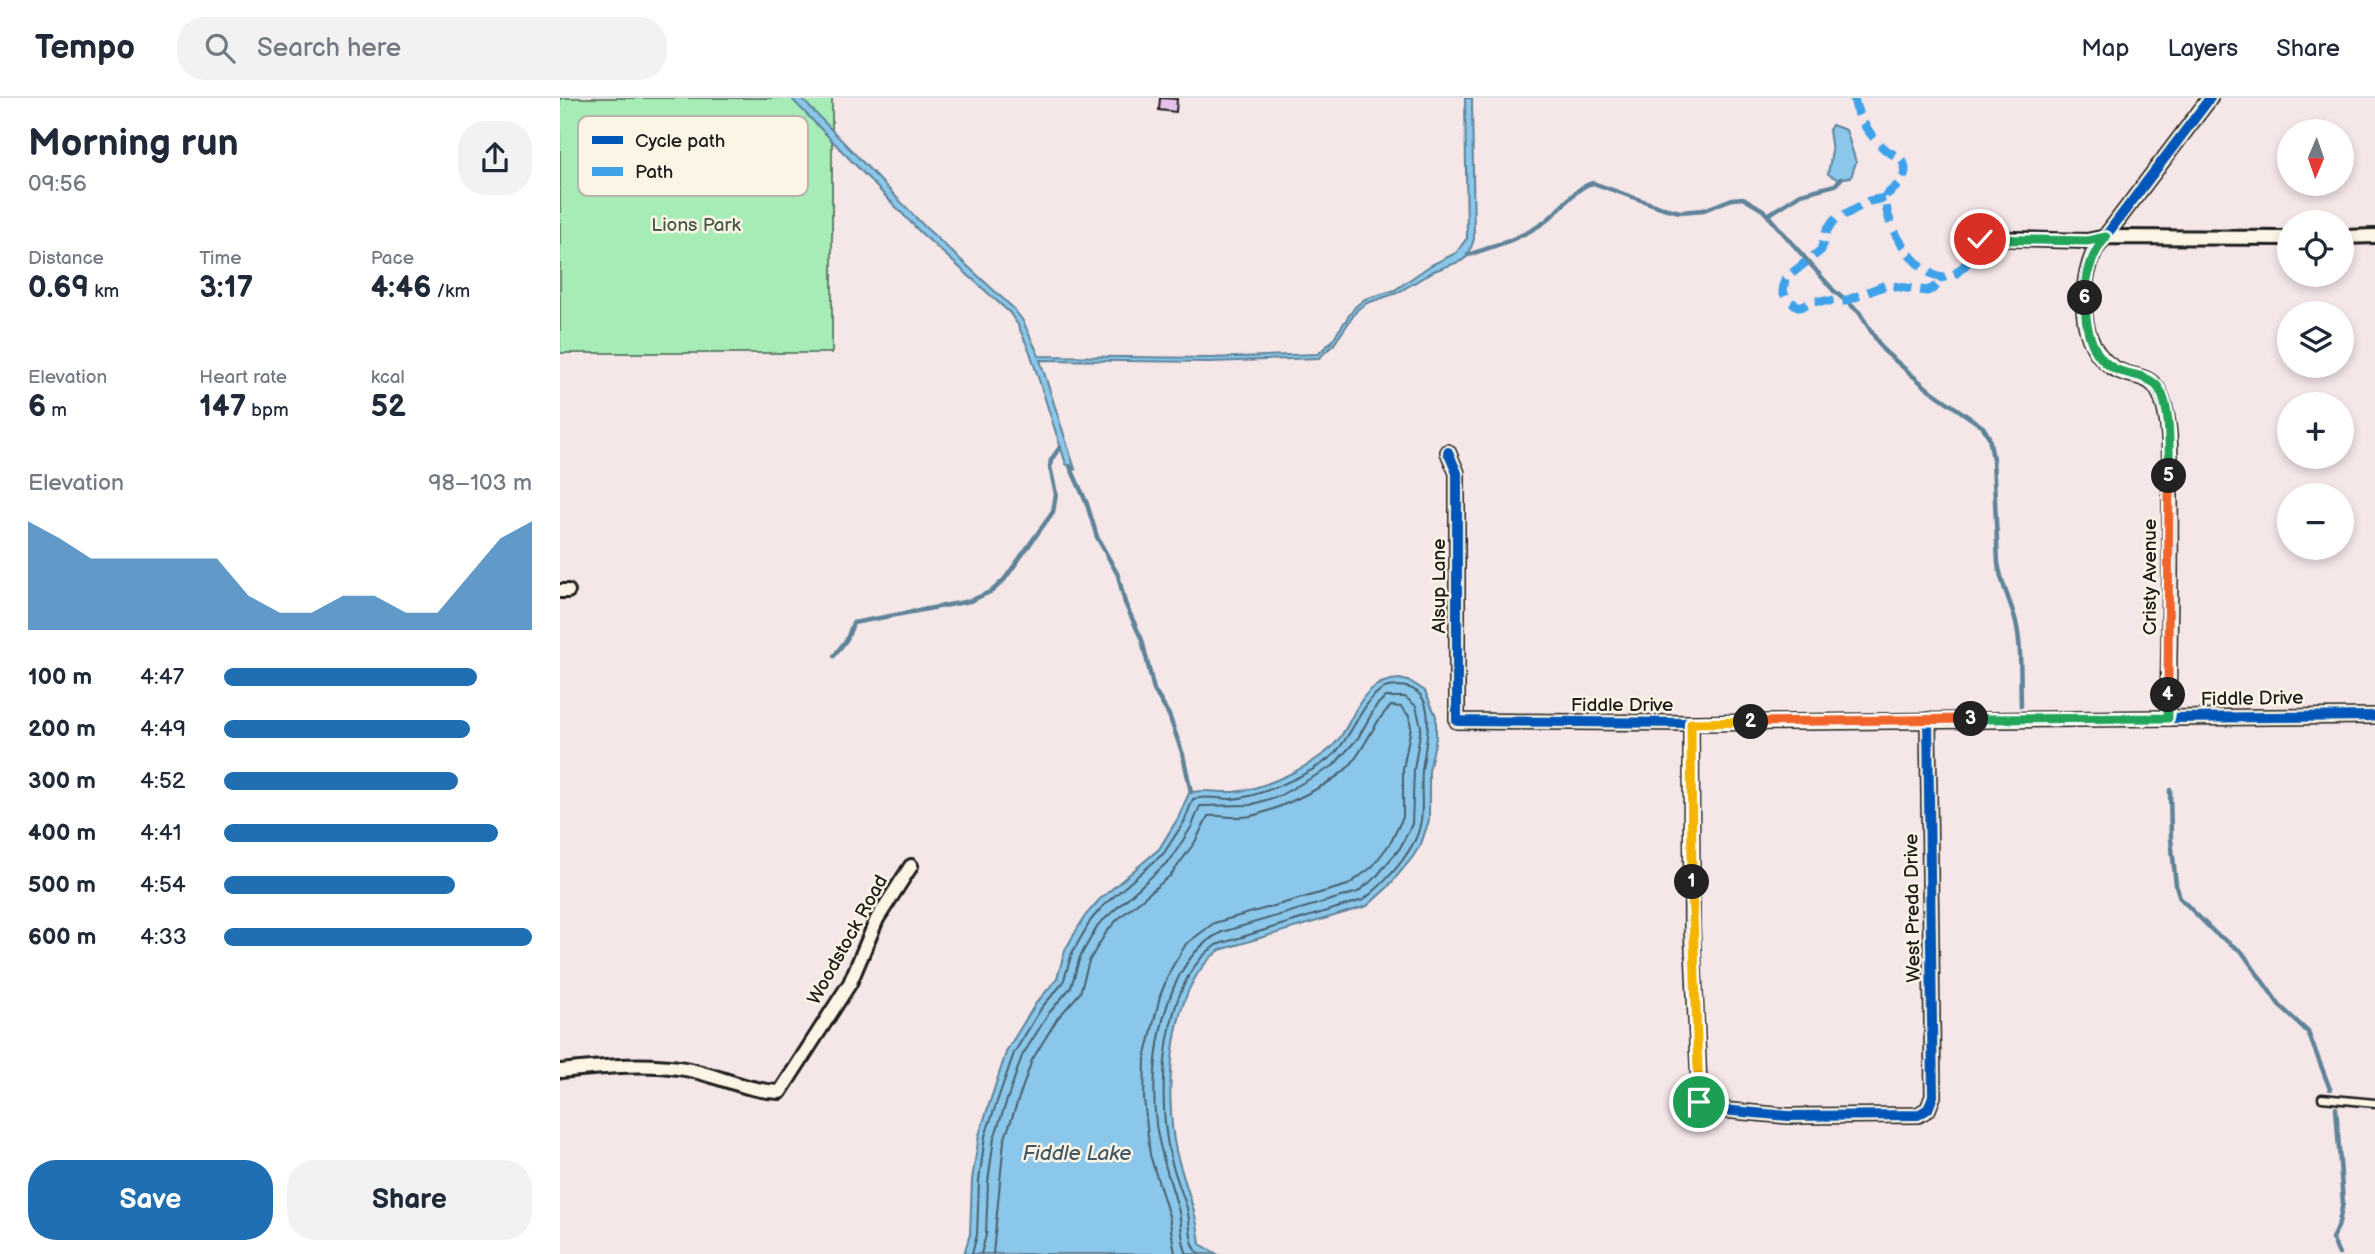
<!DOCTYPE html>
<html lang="en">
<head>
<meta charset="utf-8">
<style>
  :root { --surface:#fff; --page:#f2f2f3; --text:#1f2937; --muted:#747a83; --line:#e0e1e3; --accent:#1f6fb2 }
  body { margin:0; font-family:"Balsamiq Sans",sans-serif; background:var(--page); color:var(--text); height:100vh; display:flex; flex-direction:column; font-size:26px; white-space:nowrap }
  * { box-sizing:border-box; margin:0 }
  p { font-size:23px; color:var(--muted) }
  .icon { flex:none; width:38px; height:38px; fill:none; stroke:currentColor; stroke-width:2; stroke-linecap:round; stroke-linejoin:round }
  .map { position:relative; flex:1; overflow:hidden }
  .sheet { display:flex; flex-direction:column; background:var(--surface); width:560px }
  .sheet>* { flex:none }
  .needle { width:46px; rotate:182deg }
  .buttons { position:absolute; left:1717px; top:21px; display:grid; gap:14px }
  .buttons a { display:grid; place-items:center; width:77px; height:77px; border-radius:50%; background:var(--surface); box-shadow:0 4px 10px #0003; font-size:35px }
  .pin { position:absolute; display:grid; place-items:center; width:60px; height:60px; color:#fff; margin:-30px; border:4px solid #fff; border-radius:50%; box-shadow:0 2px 7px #0007 }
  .km { position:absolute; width:35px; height:35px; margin:-18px; border-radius:50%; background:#222; color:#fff; font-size:19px; line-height:35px; text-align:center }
  .round { display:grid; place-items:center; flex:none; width:74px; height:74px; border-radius:28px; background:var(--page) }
  .overview { display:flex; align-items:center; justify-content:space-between; height:119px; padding:0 28px }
  h1 { font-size:38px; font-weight:600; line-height:52px }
  .metrics { display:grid; grid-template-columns:repeat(3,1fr); gap:10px; height:119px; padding:7px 28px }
  .metrics div { display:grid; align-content:center }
  .metrics b { font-size:30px; font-weight:600 }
  .metrics small { font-size:19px; font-weight:400 }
  .metrics p { font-size:19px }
  .chart { height:196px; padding:14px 28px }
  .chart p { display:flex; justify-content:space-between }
  .chart svg { width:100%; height:126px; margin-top:7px; fill:var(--accent); opacity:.7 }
  .action { display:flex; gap:14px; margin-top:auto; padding:14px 28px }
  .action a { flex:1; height:80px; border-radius:28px; background:var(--accent); color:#fff; font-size:28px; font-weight:600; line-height:80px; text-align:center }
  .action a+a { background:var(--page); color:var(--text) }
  ul { padding:0 28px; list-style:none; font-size:23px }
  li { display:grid; grid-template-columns:112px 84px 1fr; align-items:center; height:52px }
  li i { height:18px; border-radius:9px; background:var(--accent) }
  header { display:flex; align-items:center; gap:42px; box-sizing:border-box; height:98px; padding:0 35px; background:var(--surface); border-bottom:2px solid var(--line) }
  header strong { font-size:33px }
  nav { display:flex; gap:38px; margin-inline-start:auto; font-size:24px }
  .search { width:490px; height:63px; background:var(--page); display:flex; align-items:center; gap:18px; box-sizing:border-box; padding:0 24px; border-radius:28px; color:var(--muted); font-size:26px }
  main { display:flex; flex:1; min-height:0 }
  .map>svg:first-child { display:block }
</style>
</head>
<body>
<header>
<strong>Tempo</strong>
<div class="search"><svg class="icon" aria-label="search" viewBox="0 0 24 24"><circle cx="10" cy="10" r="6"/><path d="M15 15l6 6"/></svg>Search here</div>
<nav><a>Map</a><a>Layers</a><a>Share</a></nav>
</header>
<main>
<section class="sheet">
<div class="overview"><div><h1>Morning run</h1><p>09:56</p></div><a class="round"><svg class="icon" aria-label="share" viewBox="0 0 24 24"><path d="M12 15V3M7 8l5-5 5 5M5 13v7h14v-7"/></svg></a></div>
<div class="metrics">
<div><p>Distance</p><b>0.69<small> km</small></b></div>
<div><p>Time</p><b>3:17</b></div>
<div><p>Pace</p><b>4:46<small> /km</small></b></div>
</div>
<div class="metrics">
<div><p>Elevation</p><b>6<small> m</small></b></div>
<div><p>Heart rate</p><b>147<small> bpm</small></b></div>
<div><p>kcal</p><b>52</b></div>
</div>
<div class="chart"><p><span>Elevation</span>98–103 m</p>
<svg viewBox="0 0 160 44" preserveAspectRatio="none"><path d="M0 44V6L10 12L20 19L30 19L40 19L50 19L60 19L70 32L80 38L90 38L100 32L110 32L120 38L130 38L140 25L150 12L160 6V44z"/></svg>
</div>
<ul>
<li><b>100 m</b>4:47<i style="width:82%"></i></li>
<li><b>200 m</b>4:49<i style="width:80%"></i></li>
<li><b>300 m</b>4:52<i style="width:76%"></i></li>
<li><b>400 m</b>4:41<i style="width:89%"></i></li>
<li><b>500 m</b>4:54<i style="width:75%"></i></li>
<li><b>600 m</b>4:33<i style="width:100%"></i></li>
</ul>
<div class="action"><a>Save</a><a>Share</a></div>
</section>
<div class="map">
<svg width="1815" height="1156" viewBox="0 0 1815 1156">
  <rect width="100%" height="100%" fill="#f5e6e8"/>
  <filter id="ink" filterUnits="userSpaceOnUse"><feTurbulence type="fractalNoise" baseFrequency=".0143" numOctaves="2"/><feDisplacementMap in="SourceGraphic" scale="14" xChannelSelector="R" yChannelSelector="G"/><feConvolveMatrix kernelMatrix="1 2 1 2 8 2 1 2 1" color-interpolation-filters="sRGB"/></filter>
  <g filter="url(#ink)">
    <rect fill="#a7ecb7" stroke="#62846a" stroke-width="2" x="0" y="0" width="272" height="255"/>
    <g fill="#8ac7ea" stroke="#5e8398" stroke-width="2">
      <path d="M231,0H241L365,129L453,210L463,223L479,258L650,260L758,256L771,244L795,209L805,201L835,192L871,167L896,155L907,140L905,0H912L914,141L908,158L901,163L874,173L837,195L807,205L798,211L774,246L759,260L650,264L480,262L515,371L506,366L470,254L458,227L449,214L360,134Z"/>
      <path d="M1272,27L1286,32L1296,64L1291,79L1277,81L1268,76L1272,53L1269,32Z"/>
      <path d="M840,581L851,584L865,593L876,618V640L869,673V722L861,746L852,760L827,790L807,808L660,852C608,888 604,998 616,1053C624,1085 637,1113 640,1146L657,1156H404L410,1136L412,1082L419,1037L447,952L476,905L497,881L505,852L525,818L539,802L599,751L618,720L629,695C644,690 656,695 672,694C701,692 743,672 766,654C798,630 792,583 840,581Z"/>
    </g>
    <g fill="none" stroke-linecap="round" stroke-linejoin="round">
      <g stroke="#48606e" stroke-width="2">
        <path d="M412,1156L417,1137L419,1083L425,1038L454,955L482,909L503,885L512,855L531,822L544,807L604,755L624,724L633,701C646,697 657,701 670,701C698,700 751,676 772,658C791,642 806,593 828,589C885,580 865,644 862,673C860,697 866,720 855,742C844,764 823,787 803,802L656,847C602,884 597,995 609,1053C613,1073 621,1091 627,1110C631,1125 628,1145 639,1156"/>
        <path d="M421,1156L426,1137L428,1084L434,1040L462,958L489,915L511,889L520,859L538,827L611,761L632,728L640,708L690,707L719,698L773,668L798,640L816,608L825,599H845L856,608L861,629L854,672L852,726L840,750L816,779L798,794L662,834C602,862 589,967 596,1026C600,1057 611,1084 619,1114C622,1128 621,1144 627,1156"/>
        <path d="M433,1156L444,1043L472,962L497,921L520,895L529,863L547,833L558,821L611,777L635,744L648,718C662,717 676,721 691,718C717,712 774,686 791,666C806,649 814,623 831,608L841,609L849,618L851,629L843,671V719L831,744L812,769L788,787L654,825L626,846L611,871L600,898L585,961L584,1001L590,1057L609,1118L615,1156"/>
      </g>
      <g stroke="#5e8398" stroke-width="4.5">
        <path d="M1208,117L1241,96L1275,87L1281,81"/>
        <path d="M908,157C934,148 960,141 983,125C999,115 1014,89 1033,85L1103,110L1120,114L1144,112L1172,101L1183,100L1203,112L1274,193L1299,214L1323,252L1367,290L1423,329L1429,339L1433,361L1438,465C1441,486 1451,504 1456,524C1462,551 1460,580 1461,608"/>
        <path d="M510,368L527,406L537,439L558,477L565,505L582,542L594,592L609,617L623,657L631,694"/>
        <path d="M274,558L287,541L293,525L410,503L432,493L444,482L493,414L496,396L490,369L491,362L500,349"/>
        <path d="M1610,692L1611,741L1616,787L1620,800L1655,835L1682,854L1720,908L1748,934L1770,991"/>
        <path d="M1776,1010L1783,1105L1778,1129L1772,1140L1779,1156"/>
      </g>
    </g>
    <path fill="#e6c3ef" stroke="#1c1c1c" stroke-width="2" d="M600,0L617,1L616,14L599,12Z"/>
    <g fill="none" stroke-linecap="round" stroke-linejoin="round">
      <defs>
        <path id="lane" d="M1762,1000L1815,1005"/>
        <g id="street">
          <path d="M1782,139L1815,138"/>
          <path d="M1420,140L1527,143L1546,139L1729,140"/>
          <path d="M888,354L897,375V623L1131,625L1815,618"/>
          <path d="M0,493H8"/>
          <path d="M1608,620C1609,547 1611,474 1610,401C1609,369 1613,333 1602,301C1592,272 1573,283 1552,269C1517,245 1519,188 1535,152L1650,0"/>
          <path d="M1131,625L1132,829L1140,1010L1228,1018L1358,1017L1368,1011L1373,998L1368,622"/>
          <path d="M0,973C41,969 84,964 125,971C158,977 186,993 220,994L290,885L317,821L351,768"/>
        </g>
      </defs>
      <use href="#lane" stroke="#1c1c1c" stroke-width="11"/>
      <use href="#street" stroke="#1c1c1c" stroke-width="18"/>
      <use href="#lane" stroke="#fcf5e5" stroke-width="6"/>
      <use href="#street" stroke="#fcf5e5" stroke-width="12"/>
      <g stroke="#3da2ea" stroke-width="9" stroke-dasharray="18 9" stroke-linecap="butt">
        <path d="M1294,0C1297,20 1311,39 1326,52C1331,56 1341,59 1344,66C1349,80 1335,90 1326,97C1322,125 1354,173 1381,180L1395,176L1435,141"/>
        <path d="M1325,100L1309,103L1273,123L1267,132L1261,152L1225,181L1223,193L1227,202L1240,209L1254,203H1285L1326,187L1367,193L1374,190L1384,179"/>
      </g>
      <defs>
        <g id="cycleway">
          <path d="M888,354L897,375V623L1131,625L1815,618"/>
          <path d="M1608,620C1609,547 1611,474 1610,401C1609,369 1613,333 1602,301C1592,272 1573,283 1552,269C1517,245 1519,188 1535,152L1650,0"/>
          <path d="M1131,625L1132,829L1140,1010L1228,1018L1358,1017L1368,1011L1373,998L1368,622"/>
        </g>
      </defs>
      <use href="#cycleway" stroke="#fcf5e5" stroke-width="15"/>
      <use href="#cycleway" stroke="#0057b8" stroke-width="10"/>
    </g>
  </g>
  <g fill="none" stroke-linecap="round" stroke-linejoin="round" filter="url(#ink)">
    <defs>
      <path id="split-1" d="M1132,784L1139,1004"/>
      <path id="split-2" d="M1132,784L1131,625L1191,624"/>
      <path id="split-3" d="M1191,624L1411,621"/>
      <path id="split-4" d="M1411,621L1608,620V597"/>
      <path id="split-5" d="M1608,597L1609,378"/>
      <path id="split-6" d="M1525,200C1525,226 1529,258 1555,271C1568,277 1585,276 1596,287C1612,303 1609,355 1609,378"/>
      <path id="split-7" d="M1420,141L1527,143L1546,139C1530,158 1527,175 1525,200"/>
    </defs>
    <use href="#split-1" stroke="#fff" stroke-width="14"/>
    <use href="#split-2" stroke="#fff" stroke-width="14"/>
    <use href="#split-3" stroke="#fff" stroke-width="14"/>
    <use href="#split-4" stroke="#fff" stroke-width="14"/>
    <use href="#split-5" stroke="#fff" stroke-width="14"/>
    <use href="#split-6" stroke="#fff" stroke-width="14"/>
    <use href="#split-7" stroke="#fff" stroke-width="14"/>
    <use href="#split-1" stroke="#f5b400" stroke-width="9"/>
    <use href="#split-2" stroke="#f5b400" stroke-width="9"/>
    <use href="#split-3" stroke="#f0652b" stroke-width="9"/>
    <use href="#split-4" stroke="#22a559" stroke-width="9"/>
    <use href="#split-5" stroke="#f0652b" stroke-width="9"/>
    <use href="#split-6" stroke="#22a559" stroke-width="9"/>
    <use href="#split-7" stroke="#22a559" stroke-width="9"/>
  </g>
  <g text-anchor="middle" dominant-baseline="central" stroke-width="5" stroke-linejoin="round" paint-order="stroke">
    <g font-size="19" fill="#465a4a" stroke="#fcf5e5">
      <text x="136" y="127">Lions Park</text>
    </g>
    <g font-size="19" fill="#1c1c1c" stroke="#fcf5e5">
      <text transform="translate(1590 479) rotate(-90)">Cristy Avenue</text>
      <text transform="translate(879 488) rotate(-90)">Alsup Lane</text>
      <text transform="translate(1692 601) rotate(-1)">Fiddle Drive</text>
      <text x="1062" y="607">Fiddle Drive</text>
      <text transform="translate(1353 810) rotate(-91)">West Preda Drive</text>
      <text transform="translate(288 842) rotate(-61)">Woodstock Road</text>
    </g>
    <g font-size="21" font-style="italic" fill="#425864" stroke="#fcf5e5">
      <text x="517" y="1055">Fiddle Lake</text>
    </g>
  </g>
  <rect x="18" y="18" width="230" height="80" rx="10" fill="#fcf5e5" stroke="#b9b4a9" stroke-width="2"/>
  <rect x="32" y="38" width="31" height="8" fill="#0057b8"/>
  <rect x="32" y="69" width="31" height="9" fill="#3da2ea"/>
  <g font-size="19" fill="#1c1c1c">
    <text x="75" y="49">Cycle path</text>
    <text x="75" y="80">Path</text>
  </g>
</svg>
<div class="buttons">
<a><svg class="needle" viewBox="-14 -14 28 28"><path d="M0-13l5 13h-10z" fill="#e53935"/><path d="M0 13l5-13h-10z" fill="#747a83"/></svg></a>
<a><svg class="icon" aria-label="locate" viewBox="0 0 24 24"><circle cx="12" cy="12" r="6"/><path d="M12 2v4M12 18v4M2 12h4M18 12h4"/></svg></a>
<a><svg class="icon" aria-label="layers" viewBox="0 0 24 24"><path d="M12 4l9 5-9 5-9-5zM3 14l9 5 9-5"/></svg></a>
<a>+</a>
<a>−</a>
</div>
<div class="pin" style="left:1139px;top:1004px;background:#1e9e55"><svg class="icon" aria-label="arrive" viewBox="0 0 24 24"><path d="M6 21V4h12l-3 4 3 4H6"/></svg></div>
<div class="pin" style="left:1420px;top:141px;background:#d93025"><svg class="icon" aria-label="check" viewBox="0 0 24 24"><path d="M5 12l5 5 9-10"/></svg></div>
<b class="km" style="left:1132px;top:784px">1</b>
<b class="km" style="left:1191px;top:624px">2</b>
<b class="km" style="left:1411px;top:621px">3</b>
<b class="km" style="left:1608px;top:597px">4</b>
<b class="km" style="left:1609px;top:378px">5</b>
<b class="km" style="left:1525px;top:200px">6</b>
</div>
</main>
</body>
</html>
